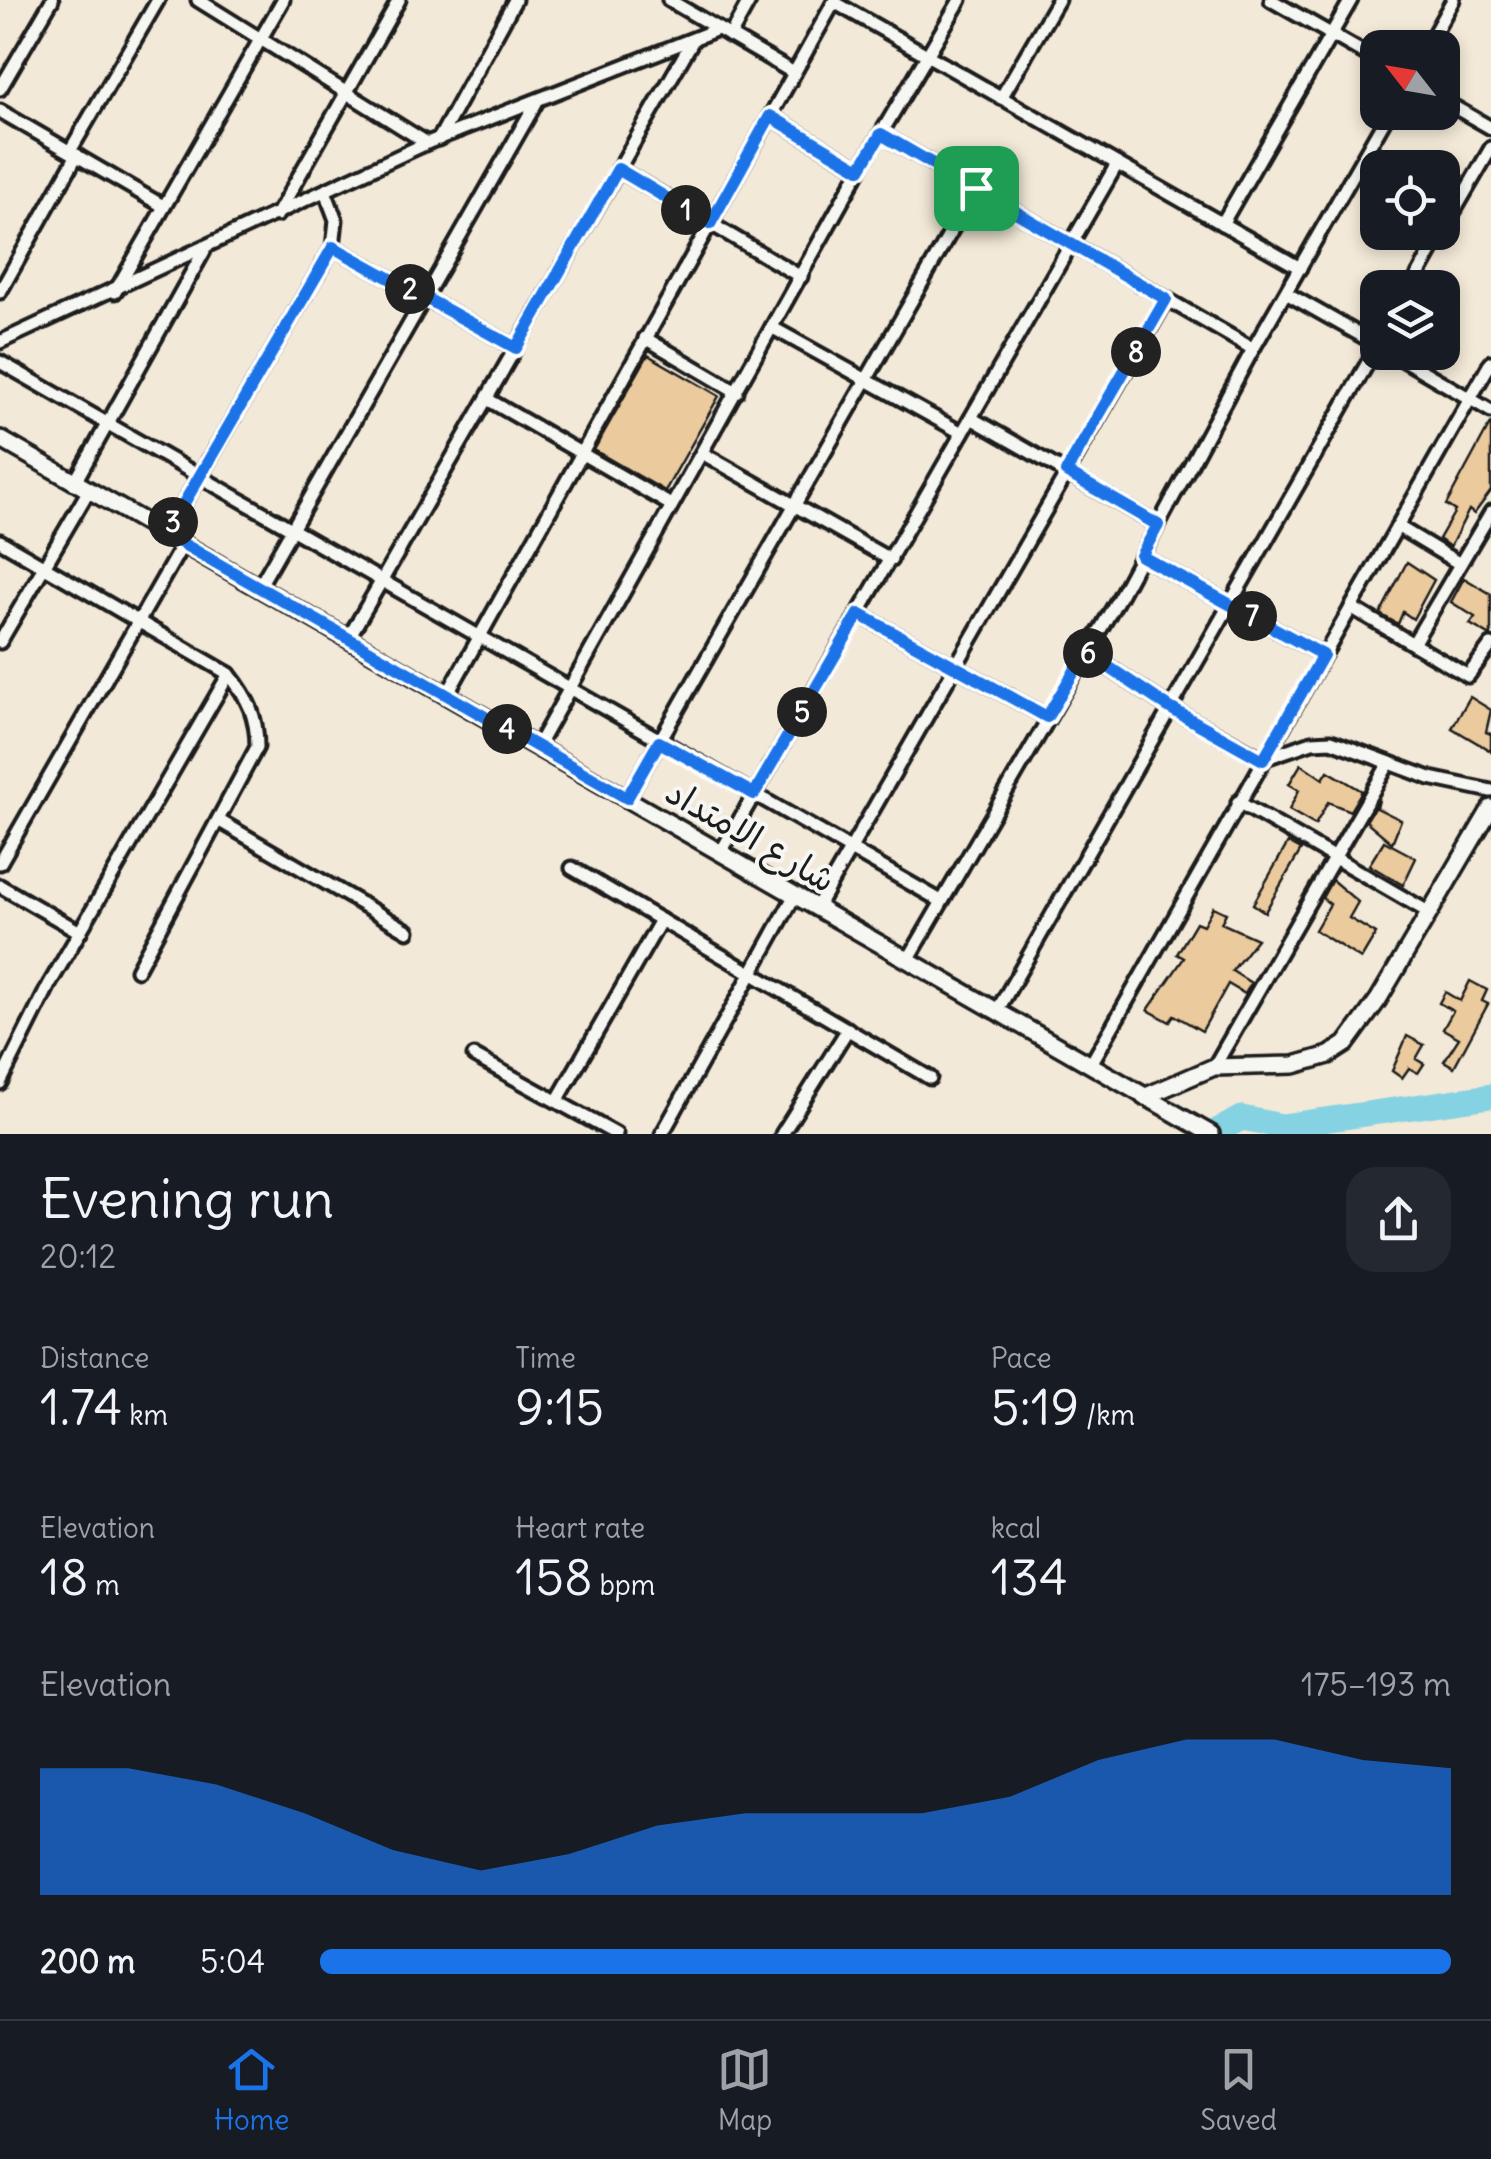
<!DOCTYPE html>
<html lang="en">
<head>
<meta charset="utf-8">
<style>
  :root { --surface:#171b24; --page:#242831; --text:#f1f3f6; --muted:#9ea1a6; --line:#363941; --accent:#1a73e8 }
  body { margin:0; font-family:Delius,"Playpen Sans Arabic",sans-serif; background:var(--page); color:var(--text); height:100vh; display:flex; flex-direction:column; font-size:38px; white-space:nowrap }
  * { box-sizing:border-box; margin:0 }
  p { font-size:32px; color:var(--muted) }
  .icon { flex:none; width:55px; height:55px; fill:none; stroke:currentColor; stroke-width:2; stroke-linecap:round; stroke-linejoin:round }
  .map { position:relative; height:1134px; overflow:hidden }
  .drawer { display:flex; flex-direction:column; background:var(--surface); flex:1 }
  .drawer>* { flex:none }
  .needle { width:65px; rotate:301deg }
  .tools { position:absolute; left:1360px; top:30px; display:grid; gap:20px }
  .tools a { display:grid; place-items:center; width:100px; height:100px; border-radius:20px; background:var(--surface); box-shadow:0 5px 15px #0003; font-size:50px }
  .pin { position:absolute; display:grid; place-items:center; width:85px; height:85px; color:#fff; margin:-42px; border-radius:20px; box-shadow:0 5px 15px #0006 }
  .km { position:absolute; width:50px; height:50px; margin:-25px; border-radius:50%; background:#222; color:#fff; font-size:28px; line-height:50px; text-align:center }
  .round { display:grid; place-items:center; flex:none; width:105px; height:105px; border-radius:30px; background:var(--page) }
  .overview { display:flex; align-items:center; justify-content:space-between; height:170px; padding:0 40px }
  h1 { font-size:55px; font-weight:600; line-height:75px }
  .metrics { display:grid; grid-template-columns:repeat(3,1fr); gap:15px; height:170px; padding:10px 40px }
  .metrics div { display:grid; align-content:center }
  .metrics b { font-size:50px; font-weight:600 }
  .metrics small { font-size:28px; font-weight:400 }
  .metrics p { font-size:28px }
  .chart { height:280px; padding:20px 40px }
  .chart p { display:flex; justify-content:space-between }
  .chart svg { width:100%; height:180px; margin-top:10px; fill:var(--accent); opacity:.7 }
  ul { padding:0 40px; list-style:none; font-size:32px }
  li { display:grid; grid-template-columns:160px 120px 1fr; align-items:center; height:75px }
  li i { height:25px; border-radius:12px; background:var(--accent) }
  .dock { display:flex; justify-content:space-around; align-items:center; height:140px; border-top:2px solid var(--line); background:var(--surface); font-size:28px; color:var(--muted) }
  .dock a { display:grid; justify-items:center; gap:5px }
  .dock .active { color:var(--accent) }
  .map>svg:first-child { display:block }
</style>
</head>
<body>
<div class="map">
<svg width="1491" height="1134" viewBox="0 0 1491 1134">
  <rect width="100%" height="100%" fill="#f3e9d8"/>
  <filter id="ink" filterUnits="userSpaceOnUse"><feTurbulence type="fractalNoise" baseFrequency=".01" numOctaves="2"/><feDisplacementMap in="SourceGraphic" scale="20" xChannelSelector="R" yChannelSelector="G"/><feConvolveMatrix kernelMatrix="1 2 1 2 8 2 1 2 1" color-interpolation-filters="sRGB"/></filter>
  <g filter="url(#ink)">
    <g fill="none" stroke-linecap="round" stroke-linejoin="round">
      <path stroke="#84d2e2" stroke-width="25" d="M1211,1134L1242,1118L1282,1126L1491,1096"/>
    </g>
    <g fill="#ebca9d" stroke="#1c1c1c" stroke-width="2.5">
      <path d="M648,355L719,396L665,491L594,450Z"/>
      <path d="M1491,422V491L1474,514L1469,510L1450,547L1439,539L1455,511L1446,505Z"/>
      <path d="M1407,562L1434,580L1413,619L1403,612L1398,624L1380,614Z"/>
      <path d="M1464,578L1491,594V636L1470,624L1475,617L1451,602Z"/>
      <path d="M1470,697L1491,710L1486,732L1491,734V751L1452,728Z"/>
      <path d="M1301,764L1323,779L1328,771L1362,791L1350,811L1328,802L1315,825L1289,810L1299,790L1289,784Z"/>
      <path d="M1379,800L1377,808L1401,820L1392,843L1366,821Z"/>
      <path d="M1384,841L1416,858L1403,885L1369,865Z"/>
      <path d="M1288,843L1301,850L1265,912L1253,904Z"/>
      <path d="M1332,880L1358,902L1349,918L1376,934L1361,959L1315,930L1330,904L1322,898Z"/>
      <path d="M1213,907L1226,913L1221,923L1257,939L1232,971L1251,983L1245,994L1228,984L1202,1031L1174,1015L1170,1022L1148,1010L1184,958L1177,954L1196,922L1203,925Z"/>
      <path d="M1470,981L1487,990L1482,1001L1488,1004L1454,1067L1444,1061L1459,1038L1443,1029L1453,1011L1439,1003L1445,992L1460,1001Z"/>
      <path d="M1407,1036L1424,1045L1416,1059L1424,1064L1418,1073L1409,1068L1402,1078L1392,1071Z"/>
    </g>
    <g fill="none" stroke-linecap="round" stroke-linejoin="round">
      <defs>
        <g id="minor">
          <path d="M198,0L427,143"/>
          <path d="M669,0L794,73"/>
          <path d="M1271,0L1378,61"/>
          <path d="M834,2L1300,268"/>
          <path d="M730,36L750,0"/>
          <path d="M1426,48L1453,0"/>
          <path d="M0,89L52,0"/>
          <path d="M1001,98L1058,0"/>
          <path d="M1442,100L1491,128"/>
          <path d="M0,111L163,206"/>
          <path d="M770,116L860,169"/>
          <path d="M881,134L1253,349"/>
          <path d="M439,139L515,0"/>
          <path d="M70,151L158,0"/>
          <path d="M618,169L801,277"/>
          <path d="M325,191L336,220L333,247L516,348"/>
          <path d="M277,215L399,0"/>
          <path d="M1222,224L1351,0"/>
          <path d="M1442,232L1491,148"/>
          <path d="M1411,288L1442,232"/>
          <path d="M0,292L77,155"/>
          <path d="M115,292L283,0"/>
          <path d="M1286,293L1378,345"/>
          <path d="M773,328L962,433"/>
          <path d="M645,338L737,392"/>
          <path d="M0,342L427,143L718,29"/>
          <path d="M1390,352L1491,411"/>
          <path d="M0,362L941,901"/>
          <path d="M487,399L671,505"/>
          <path d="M971,418L1158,525"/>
          <path d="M702,453L891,560"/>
          <path d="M75,482L204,251"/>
          <path d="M1397,526L1460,564"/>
          <path d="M166,534L333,247"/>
          <path d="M0,541L229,674C248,698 257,716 257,747L137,970"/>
          <path d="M1141,556L1323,655"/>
          <path d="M259,587L536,103"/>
          <path d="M1351,607L1413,644L1491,512"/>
          <path d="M859,614L1047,717"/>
          <path d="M348,639L693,40"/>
          <path d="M0,642L89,490"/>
          <path d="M1413,644L1468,676L1491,645"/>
          <path d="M1086,652L1170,708L1263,759L1312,742L1331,741L1430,778L1491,791"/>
          <path d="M447,695L835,0"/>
          <path d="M537,747L860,169L960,0"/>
          <path d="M627,798L976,188"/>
          <path d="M1238,802L1430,913"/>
          <path d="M218,820L408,931"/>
          <path d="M721,852L1117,164"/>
          <path d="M0,863L183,544"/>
          <path d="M572,868L930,1078"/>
          <path d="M0,886L80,932"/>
          <path d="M817,907L1167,299"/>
          <path d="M908,960L1121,594L1253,349L1389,112"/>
          <path d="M997,1011L1378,345"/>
          <path d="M474,1056L616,1134"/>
          <path d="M1091,1064L1491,362"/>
          <path d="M1214,1067L1389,763"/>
          <path d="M0,1083L49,985L229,674"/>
          <path d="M557,1101L661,920"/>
          <path d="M662,1134L795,895"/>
          <path d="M782,1134L848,1029"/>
        </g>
        <g id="tertiary">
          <path d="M0,439L1211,1134"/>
          <path d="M1144,1097L1214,1067L1294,1065L1329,1055L1346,1044L1378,1000L1491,808"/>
        </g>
      </defs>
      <use href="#minor" stroke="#1c1c1c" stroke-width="19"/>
      <use href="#tertiary" stroke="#1c1c1c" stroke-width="22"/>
      <use href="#minor" stroke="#f6f6f2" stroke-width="11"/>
      <use href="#tertiary" stroke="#f6f6f2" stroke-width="15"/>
    </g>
  </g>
  <g fill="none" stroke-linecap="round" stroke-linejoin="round" filter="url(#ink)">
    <defs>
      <path id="route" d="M770,116L860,169L881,134L1166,299L1066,472L1158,525L1141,556L1323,655L1263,760L1170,708L1086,652L1047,717L859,614L754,794L659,742L627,798L166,534L333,247L516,348L618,169L710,224Z"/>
    </defs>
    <use href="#route" stroke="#fff" stroke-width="20"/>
    <use href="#route" stroke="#1a73e8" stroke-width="12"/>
  </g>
  <g text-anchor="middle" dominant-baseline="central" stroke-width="8" stroke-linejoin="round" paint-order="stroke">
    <g font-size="35" fill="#1c1c1c" stroke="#f6f6f2">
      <text transform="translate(751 835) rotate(30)">شارع الامتداد</text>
    </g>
  </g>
</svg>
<div class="tools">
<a><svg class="needle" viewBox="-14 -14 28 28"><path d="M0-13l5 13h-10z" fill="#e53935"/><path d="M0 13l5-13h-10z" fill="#9ea1a6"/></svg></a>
<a><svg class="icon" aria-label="locate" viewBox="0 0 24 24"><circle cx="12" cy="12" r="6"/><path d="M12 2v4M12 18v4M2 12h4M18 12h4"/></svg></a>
<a><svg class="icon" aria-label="layers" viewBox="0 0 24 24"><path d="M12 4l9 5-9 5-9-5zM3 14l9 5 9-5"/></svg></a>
</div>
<div class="pin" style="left:976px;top:188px;background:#1e9e55"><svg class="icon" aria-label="arrive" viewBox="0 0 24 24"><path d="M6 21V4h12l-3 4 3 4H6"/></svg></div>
<b class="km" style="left:686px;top:210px">1</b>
<b class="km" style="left:410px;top:289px">2</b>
<b class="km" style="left:173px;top:522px">3</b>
<b class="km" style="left:507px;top:729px">4</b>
<b class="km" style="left:802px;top:712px">5</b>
<b class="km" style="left:1088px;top:653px">6</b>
<b class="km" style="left:1252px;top:616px">7</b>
<b class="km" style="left:1136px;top:352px">8</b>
</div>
<section class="drawer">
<div class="overview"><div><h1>Evening run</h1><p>20:12</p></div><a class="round"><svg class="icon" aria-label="share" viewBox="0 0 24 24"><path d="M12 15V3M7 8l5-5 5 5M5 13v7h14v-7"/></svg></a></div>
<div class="metrics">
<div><p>Distance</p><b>1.74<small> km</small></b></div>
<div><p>Time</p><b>9:15</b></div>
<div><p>Pace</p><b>5:19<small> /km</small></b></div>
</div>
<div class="metrics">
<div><p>Elevation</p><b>18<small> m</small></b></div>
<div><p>Heart rate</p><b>158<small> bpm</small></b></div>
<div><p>kcal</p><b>134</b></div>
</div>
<div class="chart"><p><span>Elevation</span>175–193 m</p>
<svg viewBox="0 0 160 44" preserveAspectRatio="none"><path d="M0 44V13L10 13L20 17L30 24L40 33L50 38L60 34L70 27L80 24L90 24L100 24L110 20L120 11L130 6L140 6L150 11L160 13V44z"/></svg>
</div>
<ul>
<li><b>200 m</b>5:04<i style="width:100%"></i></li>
</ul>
</section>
<nav class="dock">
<a class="active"><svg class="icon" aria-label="home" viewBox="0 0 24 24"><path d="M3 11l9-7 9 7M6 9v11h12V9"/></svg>Home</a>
<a><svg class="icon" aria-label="map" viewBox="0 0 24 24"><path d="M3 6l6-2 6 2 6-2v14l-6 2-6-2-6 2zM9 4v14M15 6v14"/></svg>Map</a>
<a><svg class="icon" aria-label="saved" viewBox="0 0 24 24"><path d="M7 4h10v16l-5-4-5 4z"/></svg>Saved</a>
</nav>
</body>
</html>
